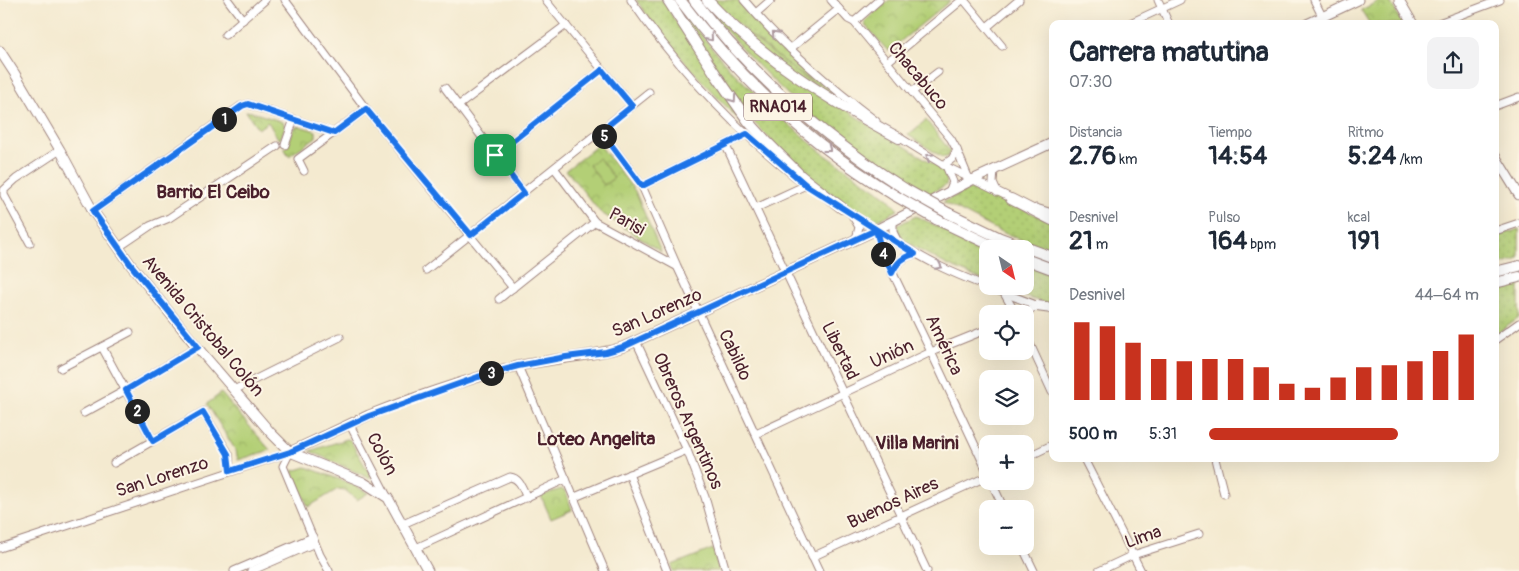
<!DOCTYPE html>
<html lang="es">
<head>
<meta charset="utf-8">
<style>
  :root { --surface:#fff; --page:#f2f2f3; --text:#1f2937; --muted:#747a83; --accent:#c8321e }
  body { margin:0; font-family:Pangolin,sans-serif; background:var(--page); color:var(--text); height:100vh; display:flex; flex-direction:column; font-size:19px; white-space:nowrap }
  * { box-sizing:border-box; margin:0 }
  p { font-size:16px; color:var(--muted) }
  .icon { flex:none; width:28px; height:28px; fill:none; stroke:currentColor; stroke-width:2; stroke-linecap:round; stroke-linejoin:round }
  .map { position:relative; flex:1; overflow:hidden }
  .drawer { position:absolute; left:1049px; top:20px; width:450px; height:442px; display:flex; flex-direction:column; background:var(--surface); border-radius:10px; box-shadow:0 5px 20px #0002 }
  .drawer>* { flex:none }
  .needle { width:32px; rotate:145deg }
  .tools { position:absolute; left:979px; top:240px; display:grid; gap:10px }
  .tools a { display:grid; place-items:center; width:55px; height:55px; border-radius:10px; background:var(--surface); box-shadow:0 5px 20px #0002; font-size:25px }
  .pin { position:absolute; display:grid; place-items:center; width:42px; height:42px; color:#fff; margin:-21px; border-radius:10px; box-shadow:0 2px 8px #0006 }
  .km { position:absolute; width:25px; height:25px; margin:-12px; border-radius:50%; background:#222; color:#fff; font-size:14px; line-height:25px; text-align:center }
  .round { display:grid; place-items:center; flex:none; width:52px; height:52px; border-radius:10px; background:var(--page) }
  .head { display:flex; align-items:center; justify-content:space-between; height:85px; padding:0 20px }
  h1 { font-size:28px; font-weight:700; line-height:38px }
  .figures { display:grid; grid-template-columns:repeat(3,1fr); gap:8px; height:85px; padding:5px 20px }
  .figures div { display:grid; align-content:center }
  .figures b { font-size:25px; font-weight:700 }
  .figures small { font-size:14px; font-weight:400 }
  .figures p { font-size:14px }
  .chart { height:140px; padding:10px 20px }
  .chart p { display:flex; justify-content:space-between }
  .chart svg { width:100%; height:90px; margin-top:5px; stroke:var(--accent); stroke-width:6 }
  ul { padding:0 20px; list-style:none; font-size:16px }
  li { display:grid; grid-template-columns:80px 60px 1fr; align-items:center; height:38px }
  li i { height:12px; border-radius:6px; background:var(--accent) }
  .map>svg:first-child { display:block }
</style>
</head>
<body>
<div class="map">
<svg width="1519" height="571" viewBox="0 0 1519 571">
  <defs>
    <pattern id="grass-dots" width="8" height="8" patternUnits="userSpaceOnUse" patternTransform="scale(1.25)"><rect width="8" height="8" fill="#b3cf76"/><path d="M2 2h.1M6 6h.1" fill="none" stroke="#9bb166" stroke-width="1.8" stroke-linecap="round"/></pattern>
    <pattern id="park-crowns" width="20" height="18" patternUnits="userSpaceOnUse" patternTransform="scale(1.25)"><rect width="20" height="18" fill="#b3cf76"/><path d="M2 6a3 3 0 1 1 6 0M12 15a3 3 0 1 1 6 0" fill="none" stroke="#9bb166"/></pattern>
  </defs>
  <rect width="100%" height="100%" fill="#fcf5e5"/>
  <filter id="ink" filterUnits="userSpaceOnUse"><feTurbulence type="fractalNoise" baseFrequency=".02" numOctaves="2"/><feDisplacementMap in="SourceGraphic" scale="10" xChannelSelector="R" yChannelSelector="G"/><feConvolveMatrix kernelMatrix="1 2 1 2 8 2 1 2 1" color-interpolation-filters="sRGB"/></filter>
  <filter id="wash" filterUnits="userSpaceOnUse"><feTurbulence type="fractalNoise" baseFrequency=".0096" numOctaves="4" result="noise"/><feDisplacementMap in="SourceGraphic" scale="20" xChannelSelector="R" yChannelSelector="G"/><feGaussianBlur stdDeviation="1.12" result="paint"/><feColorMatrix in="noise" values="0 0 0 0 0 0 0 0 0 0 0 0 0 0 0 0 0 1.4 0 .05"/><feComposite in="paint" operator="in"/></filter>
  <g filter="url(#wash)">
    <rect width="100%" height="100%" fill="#f4ead0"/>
    <g fill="url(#grass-dots)" stroke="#7e7750">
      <path d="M636,0H663L674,19L769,149C721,103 675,55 636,0Z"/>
      <path d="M700,0H704L852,114L947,172L945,175L947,181L946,185L928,195C838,149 763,77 700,0Z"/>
      <path d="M713,0H737L794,61L822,84L858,110L797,72L749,34Z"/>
      <path d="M674,2L729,68L778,115L820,151L888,198L898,210L875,222L867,216L864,218L804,175L748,116Z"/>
      <path d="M971,188L977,191L980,190L1052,222V252L997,230L943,202Z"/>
      <path d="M916,216L987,250V282L947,265L900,239L902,238L898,231V225Z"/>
      <path d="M1519,229V259L1495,266V237Z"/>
      <path d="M1025,265L1052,274V306L997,286H1025Z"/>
      <path d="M1519,283V318L1495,335V289Z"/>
    </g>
    <g fill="url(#park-crowns)" stroke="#7e7750">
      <path d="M889,0H951L890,50H887L865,25V21Z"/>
      <path d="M1381,0H1389L1403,24H1370L1361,10Z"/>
      <path d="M246,111L252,112L283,122L285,126L281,138L279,140L268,122L258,129Z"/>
      <path d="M926,120L950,151L948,157H942L908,135Z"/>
      <path d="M299,126L316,131V137L289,156L284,148L288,146L294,128Z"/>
      <path d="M599,144L635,191L661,252L600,212L566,170Z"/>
      <path d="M221,393L270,450L238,460L236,451L207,404Z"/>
      <path d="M347,439L350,440L371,476L369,478L310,451Z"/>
      <path d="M306,467L352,484L368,493L357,500L345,490L338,489L308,507L293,471Z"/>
      <path d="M561,489L566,492L572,510L551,519L541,496Z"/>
      <path d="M713,549L719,571H673L672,565Z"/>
    </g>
    <path fill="#b3cf76" stroke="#7e7750" d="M599,158L614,178L604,185L589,165Z"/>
  </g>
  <g filter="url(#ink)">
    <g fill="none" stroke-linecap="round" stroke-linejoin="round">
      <defs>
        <g id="minor">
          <path d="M228,0L243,20"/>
          <path d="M285,0L366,109L513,288"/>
          <path d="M631,0C677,67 733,127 797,178"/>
          <path d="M744,0C783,46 828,85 876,121"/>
          <path d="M831,0L848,19L854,22L951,139L957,150L969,179"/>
          <path d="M964,0L1002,46"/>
          <path d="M1158,0L1169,24"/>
          <path d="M1314,0L1322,16"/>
          <path d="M546,1L632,106"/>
          <path d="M756,13L771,0"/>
          <path d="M854,22L879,0"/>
          <path d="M1128,24L1180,0"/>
          <path d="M1436,24L1500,0"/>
          <path d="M987,27L1019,0"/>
          <path d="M225,35L265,0"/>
          <path d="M790,49L839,9"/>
          <path d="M887,62L962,0"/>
          <path d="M445,88L524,193"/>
          <path d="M912,92L938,72"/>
          <path d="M458,106L566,25"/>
          <path d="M1495,106L1519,97"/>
          <path d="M601,131L642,186L677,266L819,571"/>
          <path d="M897,136L947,167L1015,200"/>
          <path d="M285,145L294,119"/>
          <path d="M726,146L927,571"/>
          <path d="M495,155L602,70"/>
          <path d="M943,165L952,159L957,150"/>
          <path d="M947,168L953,182L949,192"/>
          <path d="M555,169L595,222L676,266"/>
          <path d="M994,170L993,183L997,192"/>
          <path d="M304,171L298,159L366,109"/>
          <path d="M642,186L747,134"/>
          <path d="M839,206C871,226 903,248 937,265C971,282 1006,293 1041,307"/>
          <path d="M756,208L806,185"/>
          <path d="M1036,208L1052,213"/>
          <path d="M93,211L241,106L248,104L334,133"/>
          <path d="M852,215L859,227L856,239"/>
          <path d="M893,221V232L899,244"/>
          <path d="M876,230L885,257L931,352L988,473"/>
          <path d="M1495,231L1519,223"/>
          <path d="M30,243L4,195V190L16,179L60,150"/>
          <path d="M119,247L150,226L169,218L277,146"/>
          <path d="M426,270L649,92"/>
          <path d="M892,273C897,262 904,256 915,254"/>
          <path d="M1005,295L1016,314"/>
          <path d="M499,299L595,222"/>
          <path d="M1022,314L1037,306"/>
          <path d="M1025,333L1052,392"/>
          <path d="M1495,340L1519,323"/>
          <path d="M636,341L687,450L705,497L726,571"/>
          <path d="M102,347L153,441"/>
          <path d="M518,366L605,571"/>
          <path d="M61,368L130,332"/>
          <path d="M234,390L340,337"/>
          <path d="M84,413L126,390L197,347"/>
          <path d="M350,425L388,498"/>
          <path d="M756,434L931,352L988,329"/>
          <path d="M290,452L283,466L320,555L329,571"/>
          <path d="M1025,458L1052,445"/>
          <path d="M1084,459L1141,571"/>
          <path d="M1215,459L1224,494"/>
          <path d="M114,463L203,412L229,454L230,471"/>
          <path d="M629,474L667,571"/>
          <path d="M991,481L1004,509"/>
          <path d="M575,497L687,450"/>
          <path d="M403,524L510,477C520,478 523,490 527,498"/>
          <path d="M1022,546L1034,571"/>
          <path d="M0,548L290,452"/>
          <path d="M416,548L566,479"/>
          <path d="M812,557L988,476"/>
          <path d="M234,571L313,537"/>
          <path d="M251,571L315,543"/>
          <path d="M1099,571L1133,555L1199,534"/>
        </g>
        <g id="major">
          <path d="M1399,0L1413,24"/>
          <path d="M1307,24L1358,0"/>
          <path d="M0,51L15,74L60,150L93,211L131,265L197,347L271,433L290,452L363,482L388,498L428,571"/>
          <path d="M1495,156L1519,195"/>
          <path d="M290,452C316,440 343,427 369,415C416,396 466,380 514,367C550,358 588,358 623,347L876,230L972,180L1052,143"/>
        </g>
        <g id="highway">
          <path d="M668,0L716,75L749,122L768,143L801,176L842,208"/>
          <path d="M680,0C738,77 811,145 894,195"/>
          <path d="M694,0C752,76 825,138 905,189"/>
          <path d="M707,0C761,58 830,101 899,138"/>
          <path d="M1011,199L1052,220"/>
          <path d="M948,213L1000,238L1052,257"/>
          <path d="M936,219L999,249"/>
          <path d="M1025,259L1052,269"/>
          <path d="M1495,272L1519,266"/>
          <path d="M1495,283L1519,277"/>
          <path d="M1037,306L1052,308"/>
        </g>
      </defs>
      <use href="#minor" stroke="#9f847e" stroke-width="9"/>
      <use href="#major" stroke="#9f847e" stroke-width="11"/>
      <use href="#highway" stroke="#9f847e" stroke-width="12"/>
      <use href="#minor" stroke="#fff" stroke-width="7"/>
      <use href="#major" stroke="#fff" stroke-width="9"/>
      <use href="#highway" stroke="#fff" stroke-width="10"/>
      <defs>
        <g id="highway-bridge">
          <path d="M905,189L948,213"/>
          <path d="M894,195L936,219"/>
        </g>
      </defs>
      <use href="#highway-bridge" stroke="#9f847e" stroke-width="12" stroke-linecap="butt"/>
      <use href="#highway-bridge" stroke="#fff" stroke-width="10"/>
    </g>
    <defs><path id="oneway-chevron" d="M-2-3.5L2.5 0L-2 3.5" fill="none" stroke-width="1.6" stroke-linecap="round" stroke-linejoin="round" transform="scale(1.25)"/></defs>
    <g stroke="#ae9aa0">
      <use href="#oneway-chevron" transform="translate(775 34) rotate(-134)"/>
      <use href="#oneway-chevron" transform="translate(710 38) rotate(49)"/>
      <use href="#oneway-chevron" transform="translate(733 99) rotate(55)"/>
      <use href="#oneway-chevron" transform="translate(828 149) rotate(37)"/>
      <use href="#oneway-chevron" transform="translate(929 157) rotate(-148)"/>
      <use href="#oneway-chevron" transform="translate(939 266) rotate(26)"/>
    </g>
  </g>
  <g fill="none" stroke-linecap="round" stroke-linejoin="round" filter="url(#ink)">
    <defs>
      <path id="route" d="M495,155L524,193L471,235L366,109L334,133L248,104L242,106L93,211L131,265L198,347L126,390L153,441L203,412L228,454L230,471L290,452L369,416L478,377L518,366L566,357L606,352L623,347L876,230L880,245L892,273C897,262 904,256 915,254L806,185L747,134L642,186L601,131L632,106L602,70L495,155"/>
    </defs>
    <use href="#route" stroke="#fff" stroke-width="10"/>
    <use href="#route" stroke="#1a73e8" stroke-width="6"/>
  </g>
  <g text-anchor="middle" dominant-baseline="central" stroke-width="4" stroke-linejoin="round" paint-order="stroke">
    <rect fill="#fcf5e5" stroke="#7f5f63" stroke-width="1" x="744" y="93.5" width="68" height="27" rx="4"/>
    <g font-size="16" font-weight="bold" fill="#4a1f2b">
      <text x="778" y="107">RNA014</text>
    </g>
    <g font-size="18" fill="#4a1f2b" stroke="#fcf5e5">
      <text transform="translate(918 76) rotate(50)">Chacabuco</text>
      <text transform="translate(627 222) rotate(29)">Parisi</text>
      <text transform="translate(657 313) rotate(-24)">San Lorenzo</text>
      <text transform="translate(203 326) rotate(50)">Avenida Cristobal Colón</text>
      <text transform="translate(944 345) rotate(65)">América</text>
      <text transform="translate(840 351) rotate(64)">Libertad</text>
      <text transform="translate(892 354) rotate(-25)">Unión</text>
      <text transform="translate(735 355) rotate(65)">Cabildo</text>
      <text transform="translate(688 421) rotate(66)">Obreros Argentinos</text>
      <text transform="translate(382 454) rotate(62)">Colón</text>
      <text transform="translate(162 477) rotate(-18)">San Lorenzo</text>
      <text transform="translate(893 503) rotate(-25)">Buenos Aires</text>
      <text transform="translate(1143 537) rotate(-19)">Lima</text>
    </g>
    <g font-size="19" font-weight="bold" fill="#4a1f2b" stroke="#fcf5e5">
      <text x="213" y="192">Barrio El Ceibo</text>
      <text x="596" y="439">Loteo Angelita</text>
      <text x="917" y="443">Villa Marini</text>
    </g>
  </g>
</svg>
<div class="tools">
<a><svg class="needle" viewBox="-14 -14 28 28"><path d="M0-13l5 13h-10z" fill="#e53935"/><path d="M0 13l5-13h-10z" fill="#747a83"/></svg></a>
<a><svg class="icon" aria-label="locate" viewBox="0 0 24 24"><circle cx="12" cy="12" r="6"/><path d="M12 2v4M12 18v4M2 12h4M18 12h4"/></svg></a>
<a><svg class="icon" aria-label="layers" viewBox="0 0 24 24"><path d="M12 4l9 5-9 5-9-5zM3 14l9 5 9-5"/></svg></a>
<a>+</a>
<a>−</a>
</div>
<div class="pin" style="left:495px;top:155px;background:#1e9e55"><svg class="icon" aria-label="arrive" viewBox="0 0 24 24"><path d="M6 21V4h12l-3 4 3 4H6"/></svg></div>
<b class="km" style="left:224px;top:119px">1</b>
<b class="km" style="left:137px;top:411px">2</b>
<b class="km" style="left:491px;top:373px">3</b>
<b class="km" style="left:883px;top:254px">4</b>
<b class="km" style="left:604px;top:136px">5</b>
<section class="drawer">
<div class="head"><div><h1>Carrera matutina</h1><p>07:30</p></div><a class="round"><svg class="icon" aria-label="share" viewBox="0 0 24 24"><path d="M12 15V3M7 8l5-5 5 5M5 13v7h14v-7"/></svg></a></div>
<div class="figures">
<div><p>Distancia</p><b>2.76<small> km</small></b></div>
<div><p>Tiempo</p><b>14:54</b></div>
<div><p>Ritmo</p><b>5:24<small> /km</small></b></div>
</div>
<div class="figures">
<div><p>Desnivel</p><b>21<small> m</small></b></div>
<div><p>Pulso</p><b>164<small> bpm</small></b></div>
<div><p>kcal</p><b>191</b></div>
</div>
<div class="chart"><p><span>Desnivel</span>44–64 m</p>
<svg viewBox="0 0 160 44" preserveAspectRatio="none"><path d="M5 44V6M15 44V8M25 44V16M35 44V24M45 44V25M55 44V24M65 44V24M75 44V28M85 44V36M95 44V38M105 44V33M115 44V28M125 44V27M135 44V25M145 44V20M155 44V12"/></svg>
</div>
<ul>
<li><b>500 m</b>5:31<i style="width:70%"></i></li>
</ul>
</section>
</div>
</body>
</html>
